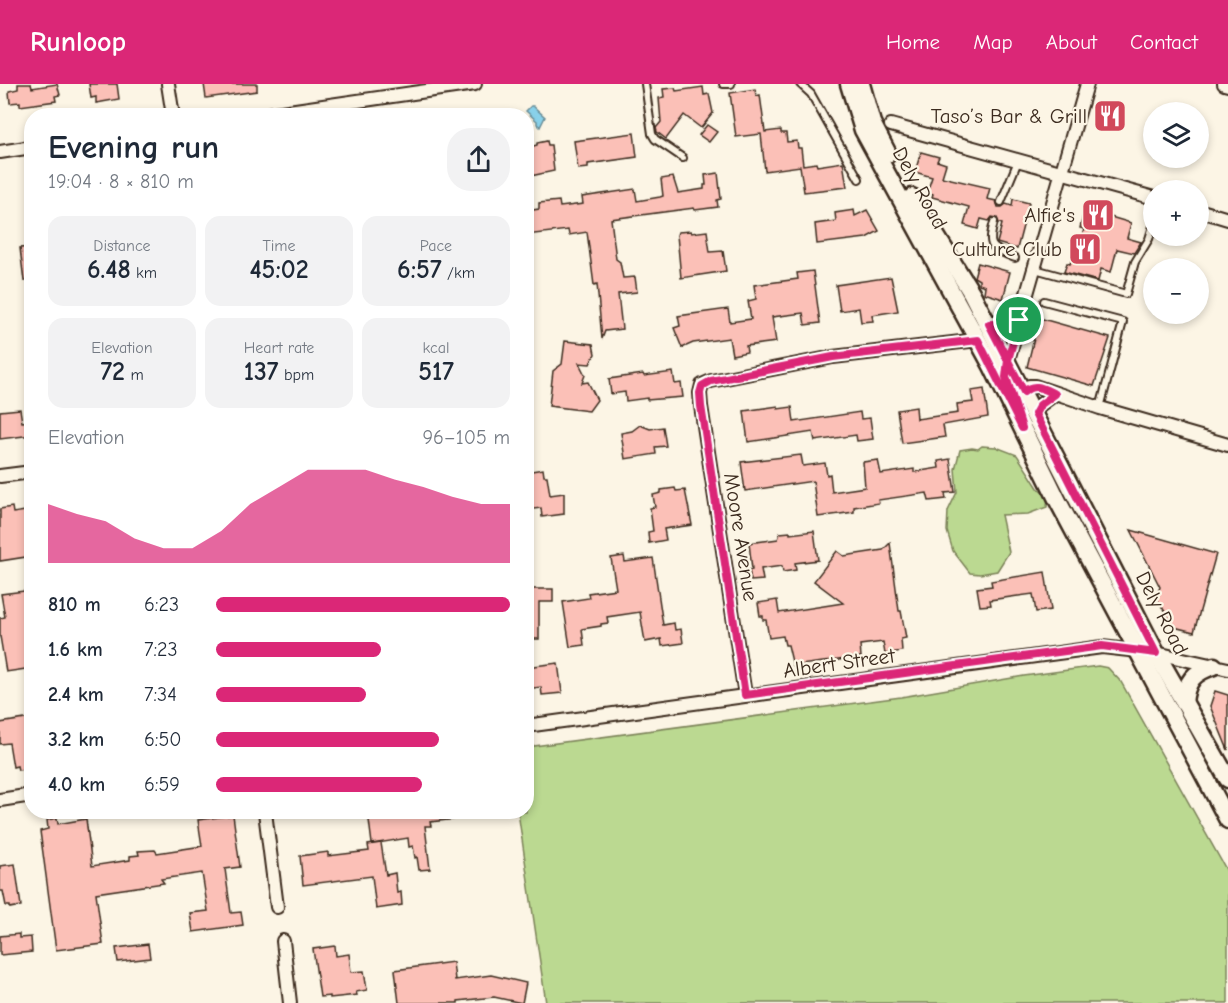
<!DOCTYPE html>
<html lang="en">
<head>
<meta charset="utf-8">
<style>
  :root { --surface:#fff; --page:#f2f2f3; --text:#1f2937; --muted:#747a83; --accent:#db2777 }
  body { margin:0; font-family:"Comic Neue",sans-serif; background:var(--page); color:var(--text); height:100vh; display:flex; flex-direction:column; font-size:22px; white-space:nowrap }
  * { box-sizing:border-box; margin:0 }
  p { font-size:20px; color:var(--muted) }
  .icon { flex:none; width:33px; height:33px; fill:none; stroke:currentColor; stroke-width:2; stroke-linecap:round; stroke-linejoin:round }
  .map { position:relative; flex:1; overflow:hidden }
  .sheet { position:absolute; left:24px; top:24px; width:510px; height:711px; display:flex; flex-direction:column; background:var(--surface); border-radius:24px; box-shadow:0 3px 9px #0003 }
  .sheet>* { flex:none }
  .controls { position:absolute; left:1143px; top:18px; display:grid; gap:12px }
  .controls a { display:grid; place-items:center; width:66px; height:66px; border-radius:50%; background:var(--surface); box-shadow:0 3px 9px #0003; font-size:30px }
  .pin { position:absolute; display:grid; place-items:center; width:51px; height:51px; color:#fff; margin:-26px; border:3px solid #fff; border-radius:50%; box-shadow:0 2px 6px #0007 }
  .round { display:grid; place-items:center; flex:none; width:63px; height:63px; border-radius:24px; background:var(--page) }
  .summary { display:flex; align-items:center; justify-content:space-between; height:102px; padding:0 24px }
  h1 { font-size:33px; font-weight:700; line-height:45px }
  .stats { display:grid; grid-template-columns:repeat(3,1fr); gap:9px; height:102px; padding:6px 24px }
  .stats div { display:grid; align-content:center; border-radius:15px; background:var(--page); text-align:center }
  .stats b { font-size:26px; font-weight:700 }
  .stats small { font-size:16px; font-weight:400 }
  .stats p { font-size:16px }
  .chart { height:168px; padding:12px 24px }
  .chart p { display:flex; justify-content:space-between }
  .chart svg { width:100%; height:108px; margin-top:6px; fill:var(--accent); opacity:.7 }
  ul { padding:0 24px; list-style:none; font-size:20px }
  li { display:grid; grid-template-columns:96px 72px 1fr; align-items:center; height:45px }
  li i { height:15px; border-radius:8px; background:var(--accent) }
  header { display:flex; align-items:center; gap:36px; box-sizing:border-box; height:84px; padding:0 30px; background:var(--accent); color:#fff }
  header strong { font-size:28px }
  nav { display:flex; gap:33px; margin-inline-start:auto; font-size:21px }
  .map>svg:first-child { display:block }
</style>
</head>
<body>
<header>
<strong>Runloop</strong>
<nav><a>Home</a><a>Map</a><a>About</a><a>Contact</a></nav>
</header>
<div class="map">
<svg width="1228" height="919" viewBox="0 0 1228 919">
  <rect width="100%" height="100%" fill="#fcf5e5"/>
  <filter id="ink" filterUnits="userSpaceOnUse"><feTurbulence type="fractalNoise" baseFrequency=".0167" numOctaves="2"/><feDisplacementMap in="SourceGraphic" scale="12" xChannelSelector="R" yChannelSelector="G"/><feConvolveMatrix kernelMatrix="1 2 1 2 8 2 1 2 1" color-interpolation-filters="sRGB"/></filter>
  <g filter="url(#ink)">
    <g fill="#bbd991" stroke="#7b8258" stroke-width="1.5">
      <path d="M982,362L996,363L1017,371L1038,404L1048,412L1047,423L1028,430L1001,431L1009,468L997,487L980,490L970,489L953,467L947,447L948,427L957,408L955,385L960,366L972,364L978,365Z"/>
      <path d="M1098,582L1108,584L1121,598L1228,789V919H546L518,728H526L527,663L901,613L1024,592Z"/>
    </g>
    <path fill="#89d1ea" stroke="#6a8e98" stroke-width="1.5" d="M531,22H533L545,33L540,43L537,40V37L526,27Z"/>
    <g fill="#fbc0b7" stroke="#3b2a1e" stroke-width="1.5">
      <path d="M18,0H31L32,4L57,0L60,11L55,12L56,17L20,22V18L10,19L9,7L18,5Z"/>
      <path d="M89,0H117L119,15L96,19V13L91,14Z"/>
      <path d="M204,0H257V7L206,14Z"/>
      <path d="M703,3L704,11L709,10L713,29L701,44L684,31L666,55L657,48L656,44L661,38L659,14L664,13L663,5L675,4L676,7Z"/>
      <path d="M755,5L756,12L760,11L765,48L781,46V49H786L787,58L797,57L798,64H801L803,81L816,79L817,82L843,78L847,103L804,108L800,82L765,87L761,50L736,53L730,9Z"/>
      <path d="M707,41L717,48L709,58L699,51Z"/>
      <path d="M634,49L637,73L588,80V84L578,85L574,57Z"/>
      <path d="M547,57L548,61H551L554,87L526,93V69L531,68L530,63L537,61V59Z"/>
      <path d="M921,68L939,73L937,77L946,80L942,93L990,104L987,115L996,117L998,123H1002L1006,120L1012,122L1013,115L1029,119L1017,165L997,159L1002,140L999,139L997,134L992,133L989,137L981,135L978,145L964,141L969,123L932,113L933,110L927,108L932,93L915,88Z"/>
      <path d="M718,89L721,115L717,116L718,123L695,126L694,124L611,135L616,175L620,178L623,194L635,193L637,208L618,210L622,245L605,247L602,255L597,200L594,201L587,148L569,151L568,146L526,151V127L539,125V119L559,117L560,123L583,120L582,113L635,105L637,117L660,113L663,112L661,95L673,93L678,109L704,105V101H706L705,91Z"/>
      <path d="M1086,119L1106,125L1104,131L1131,139L1127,154L1141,158L1134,169L1117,165L1111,188L1101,185L1098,197L1064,188L1067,179L1070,180L1073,172L1076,173L1084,145L1080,144Z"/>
      <path d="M854,126L855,132L867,126L879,147L866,154L817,160L815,140L836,137L835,129Z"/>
      <path d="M691,147V149L707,147L710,168L723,167L726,187L681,194L677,151L678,148Z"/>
      <path d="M32,163V197H24L20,164Z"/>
      <path d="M978,179L1010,188L1003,215L984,209L985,202L979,200V196L974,193Z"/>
      <path d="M813,187L820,239L805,241L803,229L772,233L776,258L746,262L747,268L732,271L729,254L693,259L682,264L674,244L680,242L678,232L728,225L730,238L751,235L748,217L756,215L754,201L798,195L797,189Z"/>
      <path d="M891,193L898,227L872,231L873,237L861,238L859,224L840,227L836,201Z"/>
      <path d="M1039,234L1110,254L1094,302L1027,283Z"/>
      <path d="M565,257L593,260L595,270L590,280L579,279L585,291L582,299L588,298L597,316L589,327L549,322L553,287L562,280Z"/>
      <path d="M673,288L675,300L681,299L683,313L647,316V314L626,317L625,308L611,310L609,295L643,290L644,292Z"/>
      <path d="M984,305L988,333L943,341L945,353L902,359L897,326L916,323L917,335L958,329L957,320L973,318L971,307Z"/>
      <path d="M778,322V325L792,323L794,338L860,328L861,335L870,334L873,355L857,357L856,351L815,357L813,348L748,358L744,327Z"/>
      <path d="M20,325L22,338L32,337V351L0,355V327Z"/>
      <path d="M640,341L650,345L663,343L666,362L655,363L656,370L625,375L621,349L632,347Z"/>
      <path d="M801,371L803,382L825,379L827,391L830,390L832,408L865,403L863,378L878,376L881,390L914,385V388L939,384L938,377L950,375L955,408L945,409L946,415L929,417L927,409L878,416L879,419L854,423V428L818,433L813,397L745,407L741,378Z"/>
      <path d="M543,385L544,392H547L550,411L564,409V430L542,433L541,424L526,426V388Z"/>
      <path d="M675,404L676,407L685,406L692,441L664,445L666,456L649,459L648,448L653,447L650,424L655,423L653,411L661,409V406Z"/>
      <path d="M12,423L13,429L32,426V472L0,477V425Z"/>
      <path d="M1131,446L1216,470L1194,548L1174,543L1156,513L1160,503Z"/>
      <path d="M814,447L818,476L795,479L796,486L783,488L782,482L761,485L763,496L751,497L749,486L752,485L749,459L778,455L780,449L790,448V450Z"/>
      <path d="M890,459L899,527H901L906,554L901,555L902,567L885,570L883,558L860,561L861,573L793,582L788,561H785L783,552L769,554L766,536H763V532H760L758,519L777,516L779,529L843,519L814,497L837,467L844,472L883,466Z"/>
      <path d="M624,472L625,478L653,474L663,541L674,539L675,546L681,545L683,559L662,562L661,555L645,558L640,528L607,533L608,539L601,540V542L582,545L584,561L570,563L563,518L589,514L588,509L616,505L611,474Z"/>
      <path d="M1045,488L1051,526L1036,528L1033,510L990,516L991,521L980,522L977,504L992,502L991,497Z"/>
      <path d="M526,505H553V518H539V555H526Z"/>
      <path d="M32,506V584L6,588L0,552V534L5,533L1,510Z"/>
      <path d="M558,579L562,609L542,611L541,603L526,605V583Z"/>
      <path d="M1215,607L1228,611V666L1210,622Z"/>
      <path d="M32,634V684L18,686L17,682L13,683L9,659L0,660V639Z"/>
      <path d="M368,728H456V735L430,738L431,742H425L430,785L419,786L417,773L415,774L413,762L409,763L408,754L372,760Z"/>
      <path d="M233,731L240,783L225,785L231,829L241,828L243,841L193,848L190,829L208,827L202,789L161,795L164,799L96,809L103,860L56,866L40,747L48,745L47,736L57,734L58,740L86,735L92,782L130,776V772L139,771L138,767L155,766L157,769L202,762L198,736Z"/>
      <path d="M381,759L386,791L395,789L397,809L401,808L402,821L376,825L372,792L303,801L300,772L328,768V772L369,767L368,761Z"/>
      <path d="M15,780L21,822L10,824V822H6L3,807H0V782Z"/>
      <path d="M19,850V854L31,853L32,868L0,871V852Z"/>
      <path d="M148,860L150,874L118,878L116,864Z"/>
      <path d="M335,862L336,872L349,870L351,888L364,887L367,906L356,908L357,911L330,914V912L320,913L313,865Z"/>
      <path d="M453,878L455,896L491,891L526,899L522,919L494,913L458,917V919H399L395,886Z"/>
    </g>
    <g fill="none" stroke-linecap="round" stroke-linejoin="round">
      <defs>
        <g id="lane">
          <path d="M645,0L652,50L655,55L683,74"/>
          <path d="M723,0H731"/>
          <path d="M800,0L811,10L859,95"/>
          <path d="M1001,118L1018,77"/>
          <path d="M994,138C987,164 991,164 1015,174"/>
          <path d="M1035,185L1126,210L1135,178L1149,155L1154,139"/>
          <path d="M1044,217L1123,238L1100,324"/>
        </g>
        <g id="street">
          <path d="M168,0L173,32"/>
          <path d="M1224,0L1228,1"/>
          <path d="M254,32L475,0"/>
          <path d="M891,41L1154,114"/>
          <path d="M0,68L32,63"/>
          <path d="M1198,126L1228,135"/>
          <path d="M1008,276L1087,0"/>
          <path d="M1024,308L1029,302H1035L1100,324L1228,361"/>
          <path d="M1035,330L1040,321L1055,310"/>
          <path d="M0,392L32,388"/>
          <path d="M745,611L701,322L700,309L702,301L711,297L833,273L978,256"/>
          <path d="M526,642L1102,563L1156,569L1228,585"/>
          <path d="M0,716L32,711"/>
          <path d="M265,728L277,823"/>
          <path d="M283,857L290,919"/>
        </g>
        <g id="secondary">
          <path d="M849,0L863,46L992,282L1059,419L1228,736"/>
          <path d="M861,0L872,39L888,70"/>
          <path d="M912,113L971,208L1156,569L1228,695"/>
          <path d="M989,240H1001L1019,236"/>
          <path d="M1184,619C1186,597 1194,588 1214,582"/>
        </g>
      </defs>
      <use href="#lane" stroke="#3b2a1e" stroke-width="10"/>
      <use href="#street" stroke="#3b2a1e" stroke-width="16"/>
      <use href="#secondary" stroke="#3b2a1e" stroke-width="21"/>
      <path stroke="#3b2a1e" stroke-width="2" stroke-dasharray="6 4.5" stroke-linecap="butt" d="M899,77L912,98"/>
      <use href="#lane" stroke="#fcf5e5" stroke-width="6"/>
      <use href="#street" stroke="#fcf5e5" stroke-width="12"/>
      <use href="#secondary" stroke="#fcf5e5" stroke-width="16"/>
    </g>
  </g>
  <g fill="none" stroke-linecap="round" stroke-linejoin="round" filter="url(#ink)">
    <defs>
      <path id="route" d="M1019,236L1008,276L1006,293L1022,344L978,256L833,273L711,297L702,302L700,309L701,322L745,611L1102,562L1156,569L1035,330L1040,321L1055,310C1044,305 1034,298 1024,308C1012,285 1001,263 989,240H1001L1019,236"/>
    </defs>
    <use href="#route" stroke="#fff" stroke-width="12"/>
    <use href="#route" stroke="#db2777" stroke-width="8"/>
  </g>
  <defs>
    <symbol id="restaurant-square" viewBox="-11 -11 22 22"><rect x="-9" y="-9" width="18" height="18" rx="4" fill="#d1495b" stroke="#fcf5e5"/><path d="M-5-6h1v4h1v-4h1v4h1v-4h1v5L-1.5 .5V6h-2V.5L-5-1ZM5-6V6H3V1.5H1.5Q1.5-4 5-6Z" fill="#fff"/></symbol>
  </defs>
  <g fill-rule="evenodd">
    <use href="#restaurant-square" x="1091" y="13" width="38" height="38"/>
    <use href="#restaurant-square" x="1079" y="112" width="38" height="38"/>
    <use href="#restaurant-square" x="1066" y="146" width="38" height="38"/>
  </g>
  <g text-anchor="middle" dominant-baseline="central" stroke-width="4.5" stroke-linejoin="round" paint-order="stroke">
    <g font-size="21" fill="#3b2a1e" stroke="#fcf5e5" text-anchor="end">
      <text x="1087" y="32">Taso’s Bar &amp; Grill</text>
      <text x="1075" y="131">Alfie's</text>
      <text x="1062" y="165">Culture Club</text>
    </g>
    <g font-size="21" fill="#3b2a1e" stroke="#fcf5e5">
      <text transform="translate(920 104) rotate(61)">Dely Road</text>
      <text transform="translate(741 453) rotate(81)">Moore Avenue</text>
      <text transform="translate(1162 529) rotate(63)">Dely Road</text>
      <text transform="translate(839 579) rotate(-8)">Albert Street</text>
    </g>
  </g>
</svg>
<div class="controls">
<a><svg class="icon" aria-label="layers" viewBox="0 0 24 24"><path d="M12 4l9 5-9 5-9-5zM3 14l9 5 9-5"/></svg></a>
<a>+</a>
<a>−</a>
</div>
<div class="pin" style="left:1019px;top:236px;background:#1e9e55"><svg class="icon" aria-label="arrive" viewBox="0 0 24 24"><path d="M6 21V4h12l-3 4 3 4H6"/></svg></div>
<section class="sheet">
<div class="summary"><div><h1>Evening run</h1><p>19:04 · 8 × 810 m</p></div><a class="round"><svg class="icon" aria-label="share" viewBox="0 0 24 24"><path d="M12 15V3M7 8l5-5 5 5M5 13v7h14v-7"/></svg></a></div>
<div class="stats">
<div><p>Distance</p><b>6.48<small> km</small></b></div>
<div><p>Time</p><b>45:02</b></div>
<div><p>Pace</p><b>6:57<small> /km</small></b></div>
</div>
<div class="stats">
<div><p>Elevation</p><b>72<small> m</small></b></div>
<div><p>Heart rate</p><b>137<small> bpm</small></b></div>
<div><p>kcal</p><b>517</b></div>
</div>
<div class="chart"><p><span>Elevation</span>96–105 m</p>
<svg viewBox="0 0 160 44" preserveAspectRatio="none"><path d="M0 44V20L10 24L20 27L30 34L40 38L50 38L60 31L70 20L80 13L90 6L100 6L110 6L120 10L130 13L140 17L150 20L160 20V44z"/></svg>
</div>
<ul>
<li><b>810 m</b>6:23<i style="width:100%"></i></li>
<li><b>1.6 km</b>7:23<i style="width:56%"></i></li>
<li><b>2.4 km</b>7:34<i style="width:51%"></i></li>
<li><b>3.2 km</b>6:50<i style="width:76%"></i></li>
<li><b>4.0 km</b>6:59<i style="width:70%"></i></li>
</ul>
</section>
</div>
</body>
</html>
